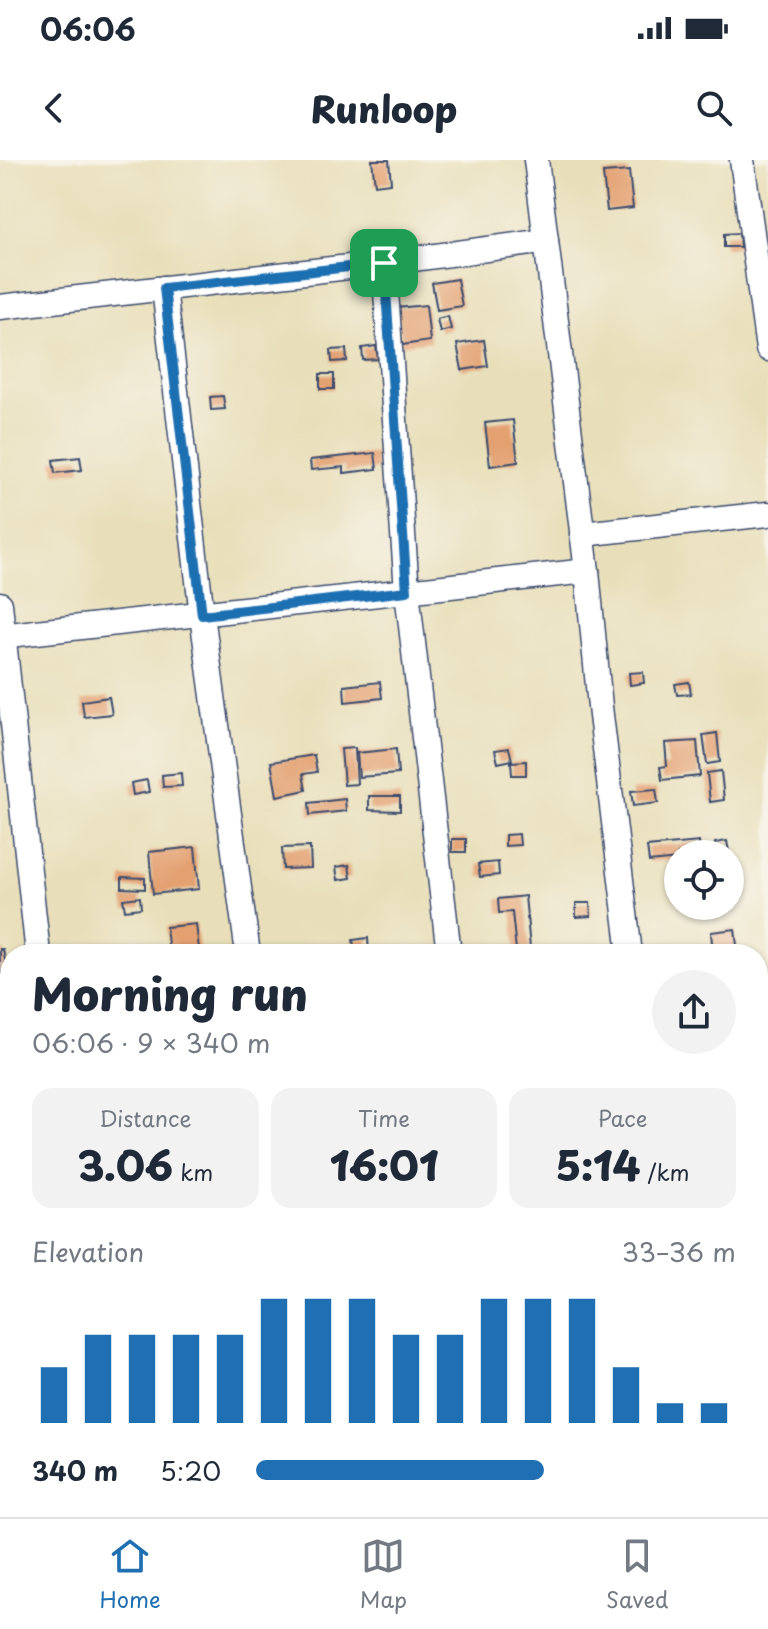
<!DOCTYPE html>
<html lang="en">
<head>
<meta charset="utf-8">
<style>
  :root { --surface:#fff; --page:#f2f2f3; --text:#1f2937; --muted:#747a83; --line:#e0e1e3; --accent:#1f6fb2 }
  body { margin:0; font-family:"Playpen Sans",sans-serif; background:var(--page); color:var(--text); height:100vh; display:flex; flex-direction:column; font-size:30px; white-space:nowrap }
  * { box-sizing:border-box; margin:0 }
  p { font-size:26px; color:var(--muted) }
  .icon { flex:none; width:44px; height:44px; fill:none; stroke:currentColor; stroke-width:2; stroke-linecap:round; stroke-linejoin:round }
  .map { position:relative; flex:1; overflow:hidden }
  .side { position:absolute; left:0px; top:784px; width:768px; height:574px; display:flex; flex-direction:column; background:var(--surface); border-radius:32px 32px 0 0; box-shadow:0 2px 6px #0004 }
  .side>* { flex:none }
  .fabs { position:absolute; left:664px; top:680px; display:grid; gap:16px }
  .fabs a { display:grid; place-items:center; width:80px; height:80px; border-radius:50%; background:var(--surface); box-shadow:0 2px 6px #0004; font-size:40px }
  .pin { position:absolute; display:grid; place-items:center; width:68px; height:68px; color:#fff; margin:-34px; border-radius:16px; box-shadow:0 4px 12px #0006 }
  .round { display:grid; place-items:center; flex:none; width:84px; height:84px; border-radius:42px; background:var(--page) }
  .headline { display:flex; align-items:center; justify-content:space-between; height:136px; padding:0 32px }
  h1 { font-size:44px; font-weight:800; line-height:60px }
  .stats { display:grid; grid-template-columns:repeat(3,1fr); gap:12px; height:136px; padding:8px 32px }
  .stats div { display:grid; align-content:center; border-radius:20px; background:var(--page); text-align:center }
  .stats b { font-size:40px; font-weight:800 }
  .stats small { font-size:22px; font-weight:400 }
  .stats p { font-size:22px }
  .chart { height:224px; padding:16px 32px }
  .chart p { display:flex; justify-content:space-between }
  .chart svg { width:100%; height:144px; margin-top:8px; stroke:var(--accent); stroke-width:6 }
  ul { padding:0 32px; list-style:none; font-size:26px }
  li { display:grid; grid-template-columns:128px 96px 1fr; align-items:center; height:60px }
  li i { height:20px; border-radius:10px; background:var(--accent) }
  .status { display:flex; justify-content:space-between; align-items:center; height:56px; padding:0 40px; background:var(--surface); direction:ltr }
  .status svg { height:22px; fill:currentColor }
  header { display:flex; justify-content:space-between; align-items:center; height:104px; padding:0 32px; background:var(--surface); font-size:36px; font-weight:800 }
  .tab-bar { display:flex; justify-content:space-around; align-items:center; height:112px; border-top:2px solid var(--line); background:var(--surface); font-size:22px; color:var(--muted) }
  .tab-bar a { display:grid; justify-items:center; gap:4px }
  .tab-bar .selected { color:var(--accent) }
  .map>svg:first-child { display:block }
</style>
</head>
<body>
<div class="status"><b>06:06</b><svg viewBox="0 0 49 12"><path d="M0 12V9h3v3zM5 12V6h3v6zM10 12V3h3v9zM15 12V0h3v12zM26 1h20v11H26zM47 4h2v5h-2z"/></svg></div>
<header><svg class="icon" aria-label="back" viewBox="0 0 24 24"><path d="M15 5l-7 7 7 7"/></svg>Runloop<svg class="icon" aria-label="search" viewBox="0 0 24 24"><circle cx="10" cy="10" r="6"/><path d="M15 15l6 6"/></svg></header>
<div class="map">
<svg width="768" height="1357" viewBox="0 0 768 1357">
  <rect width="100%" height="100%" fill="#f7f3e8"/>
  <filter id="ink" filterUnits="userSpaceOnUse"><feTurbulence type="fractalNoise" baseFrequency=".0125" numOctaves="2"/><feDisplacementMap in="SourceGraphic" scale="16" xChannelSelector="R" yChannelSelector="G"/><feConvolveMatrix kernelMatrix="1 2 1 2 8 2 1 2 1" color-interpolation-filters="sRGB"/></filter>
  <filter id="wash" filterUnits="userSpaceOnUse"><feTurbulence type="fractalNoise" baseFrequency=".006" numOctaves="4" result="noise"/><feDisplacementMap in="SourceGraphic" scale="32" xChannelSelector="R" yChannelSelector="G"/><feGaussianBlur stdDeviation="1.8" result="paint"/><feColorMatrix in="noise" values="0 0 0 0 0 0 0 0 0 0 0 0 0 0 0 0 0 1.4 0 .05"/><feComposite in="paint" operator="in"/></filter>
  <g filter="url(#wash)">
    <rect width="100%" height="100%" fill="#e8dfba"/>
    <g id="blocks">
      <g fill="#e3a071">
        <path d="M372,0H389L391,23L375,25Z"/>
        <path d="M629,11L633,48L607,51L603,13Z"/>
        <path d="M739,73L740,87H724V74Z"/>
        <path d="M457,119L462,146L437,150L432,123Z"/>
        <path d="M426,145L430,181L402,185L397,148Z"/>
        <path d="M448,156L451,169L440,172L437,159Z"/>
        <path d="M484,180L488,206L462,210L457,184Z"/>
        <path d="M376,186L378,199L363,200L362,188Z"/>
        <path d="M346,189L347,201L332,202L331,190Z"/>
        <rect x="320" y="214" width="14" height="15"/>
        <path d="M223,236L225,249L211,250L210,237Z"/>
        <path d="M513,260L518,302L490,306L485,263Z"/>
        <path d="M375,293L377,309L344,313V307L311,310L310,300Z"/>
        <path d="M80,297L82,310L55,313L53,300Z"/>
        <path d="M643,512L644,523L630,525L629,513Z"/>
        <path d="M380,522L382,538L345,542L344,526Z"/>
        <path d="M689,522L691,534L677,535L675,524Z"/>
        <path d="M109,537L112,554L84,557L82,541Z"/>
        <path d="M717,573L720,602L707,604L703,575Z"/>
        <path d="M697,581L700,616L662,620L660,607L667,606L665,583Z"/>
        <path d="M355,588L357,624L344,625L341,589Z"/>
        <path d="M509,588L512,600L498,603L495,590Z"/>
        <path d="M396,589L398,614L359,617L357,593Z"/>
        <path d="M314,595L317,612L303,614L306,630L277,636L271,602Z"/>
        <path d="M526,601V615H512L511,602Z"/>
        <path d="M721,611L724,640L710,642L707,613Z"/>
        <path d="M181,613L182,626L163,627L162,615Z"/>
        <path d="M147,620L149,632L133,635L131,623Z"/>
        <path d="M656,629L658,643L633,646L631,631Z"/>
        <path d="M369,636H400V651L369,650Z"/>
        <path d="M345,639L346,651L310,655L309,643Z"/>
        <path d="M519,674L520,685L505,686V675Z"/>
        <rect x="452" y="679" width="14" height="13"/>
        <path d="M727,681L729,692L716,694L715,683Z"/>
        <path d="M699,682L700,694H678V699L649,702L647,687Z"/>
        <path d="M195,687L199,729L153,734L149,692Z"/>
        <path d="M310,687L311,708L283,709L282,688Z"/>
        <path d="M498,702L499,715L480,717L478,704Z"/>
        <path d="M349,705L351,718L338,720L336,707Z"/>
        <path d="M122,717L145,718V729L122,728Z"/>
        <path d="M525,736L530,788L516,790L512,752L499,753L498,739Z"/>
        <path d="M140,737L141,748L125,750L123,739Z"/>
        <path d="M576,743H590L591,756L576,757Z"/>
        <path d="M196,764L199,789L169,793L166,767Z"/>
        <path d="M735,769L738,794H713L711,772Z"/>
        <path d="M368,778L369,794H355L353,780Z"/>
        <path d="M0,789H3L7,811L0,813Z"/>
      </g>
    </g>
  </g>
  <g filter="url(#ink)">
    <use href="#blocks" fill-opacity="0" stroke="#3a496c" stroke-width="2"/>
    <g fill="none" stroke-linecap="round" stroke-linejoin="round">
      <defs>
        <g id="street">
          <path d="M536,0L587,411L600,547L630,794"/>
          <path d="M742,0L768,189"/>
          <path d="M384,103L407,431L449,794"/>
          <path d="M164,128L202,455L248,794"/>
          <path d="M0,147L384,103L546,81"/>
          <path d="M582,374L768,354"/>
          <path d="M0,444L38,794"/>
          <path d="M0,476L587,411"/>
          <path d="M0,902L10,901"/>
          <path d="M0,1116L10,1115"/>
          <path d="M0,1329L10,1328"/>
          <path d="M97,1348L98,1357"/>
          <path d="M313,1348L314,1357"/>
          <path d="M476,1348L477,1357"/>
          <path d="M691,1348L692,1357"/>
        </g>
      </defs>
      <use href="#street" stroke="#3a496c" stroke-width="27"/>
      <use href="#street" stroke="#fff" stroke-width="24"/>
    </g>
  </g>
  <g fill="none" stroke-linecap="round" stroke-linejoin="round" filter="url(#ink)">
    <defs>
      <path id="route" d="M384,103L407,431L202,455L164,128Z"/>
    </defs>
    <use href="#route" stroke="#fff" stroke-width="16"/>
    <use href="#route" stroke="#1f6fb2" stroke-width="10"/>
  </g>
</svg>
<div class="fabs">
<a><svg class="icon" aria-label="locate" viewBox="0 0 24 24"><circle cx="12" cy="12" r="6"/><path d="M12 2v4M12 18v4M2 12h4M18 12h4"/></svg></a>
</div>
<div class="pin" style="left:384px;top:103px;background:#1e9e55"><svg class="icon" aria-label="arrive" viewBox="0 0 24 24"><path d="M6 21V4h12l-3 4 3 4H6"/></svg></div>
<section class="side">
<div class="headline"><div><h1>Morning run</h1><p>06:06 · 9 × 340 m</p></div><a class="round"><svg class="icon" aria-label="share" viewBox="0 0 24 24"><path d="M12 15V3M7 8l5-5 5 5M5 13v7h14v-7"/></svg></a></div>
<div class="stats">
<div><p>Distance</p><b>3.06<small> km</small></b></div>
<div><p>Time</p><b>16:01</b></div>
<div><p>Pace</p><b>5:14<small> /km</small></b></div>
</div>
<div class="chart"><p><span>Elevation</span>33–36 m</p>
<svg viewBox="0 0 160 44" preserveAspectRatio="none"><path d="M5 44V27M15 44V17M25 44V17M35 44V17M45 44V17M55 44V6M65 44V6M75 44V6M85 44V17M95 44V17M105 44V6M115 44V6M125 44V6M135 44V27M145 44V38M155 44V38"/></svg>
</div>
<ul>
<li><b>340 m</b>5:20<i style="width:60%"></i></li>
</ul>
</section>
</div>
<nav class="tab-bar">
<a class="selected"><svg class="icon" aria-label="home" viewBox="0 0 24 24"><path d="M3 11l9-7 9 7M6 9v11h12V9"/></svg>Home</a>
<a><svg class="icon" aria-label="map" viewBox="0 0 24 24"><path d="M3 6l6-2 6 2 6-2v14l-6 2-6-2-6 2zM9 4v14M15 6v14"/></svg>Map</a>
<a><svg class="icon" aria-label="saved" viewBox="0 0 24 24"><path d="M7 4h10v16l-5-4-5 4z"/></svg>Saved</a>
</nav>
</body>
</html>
